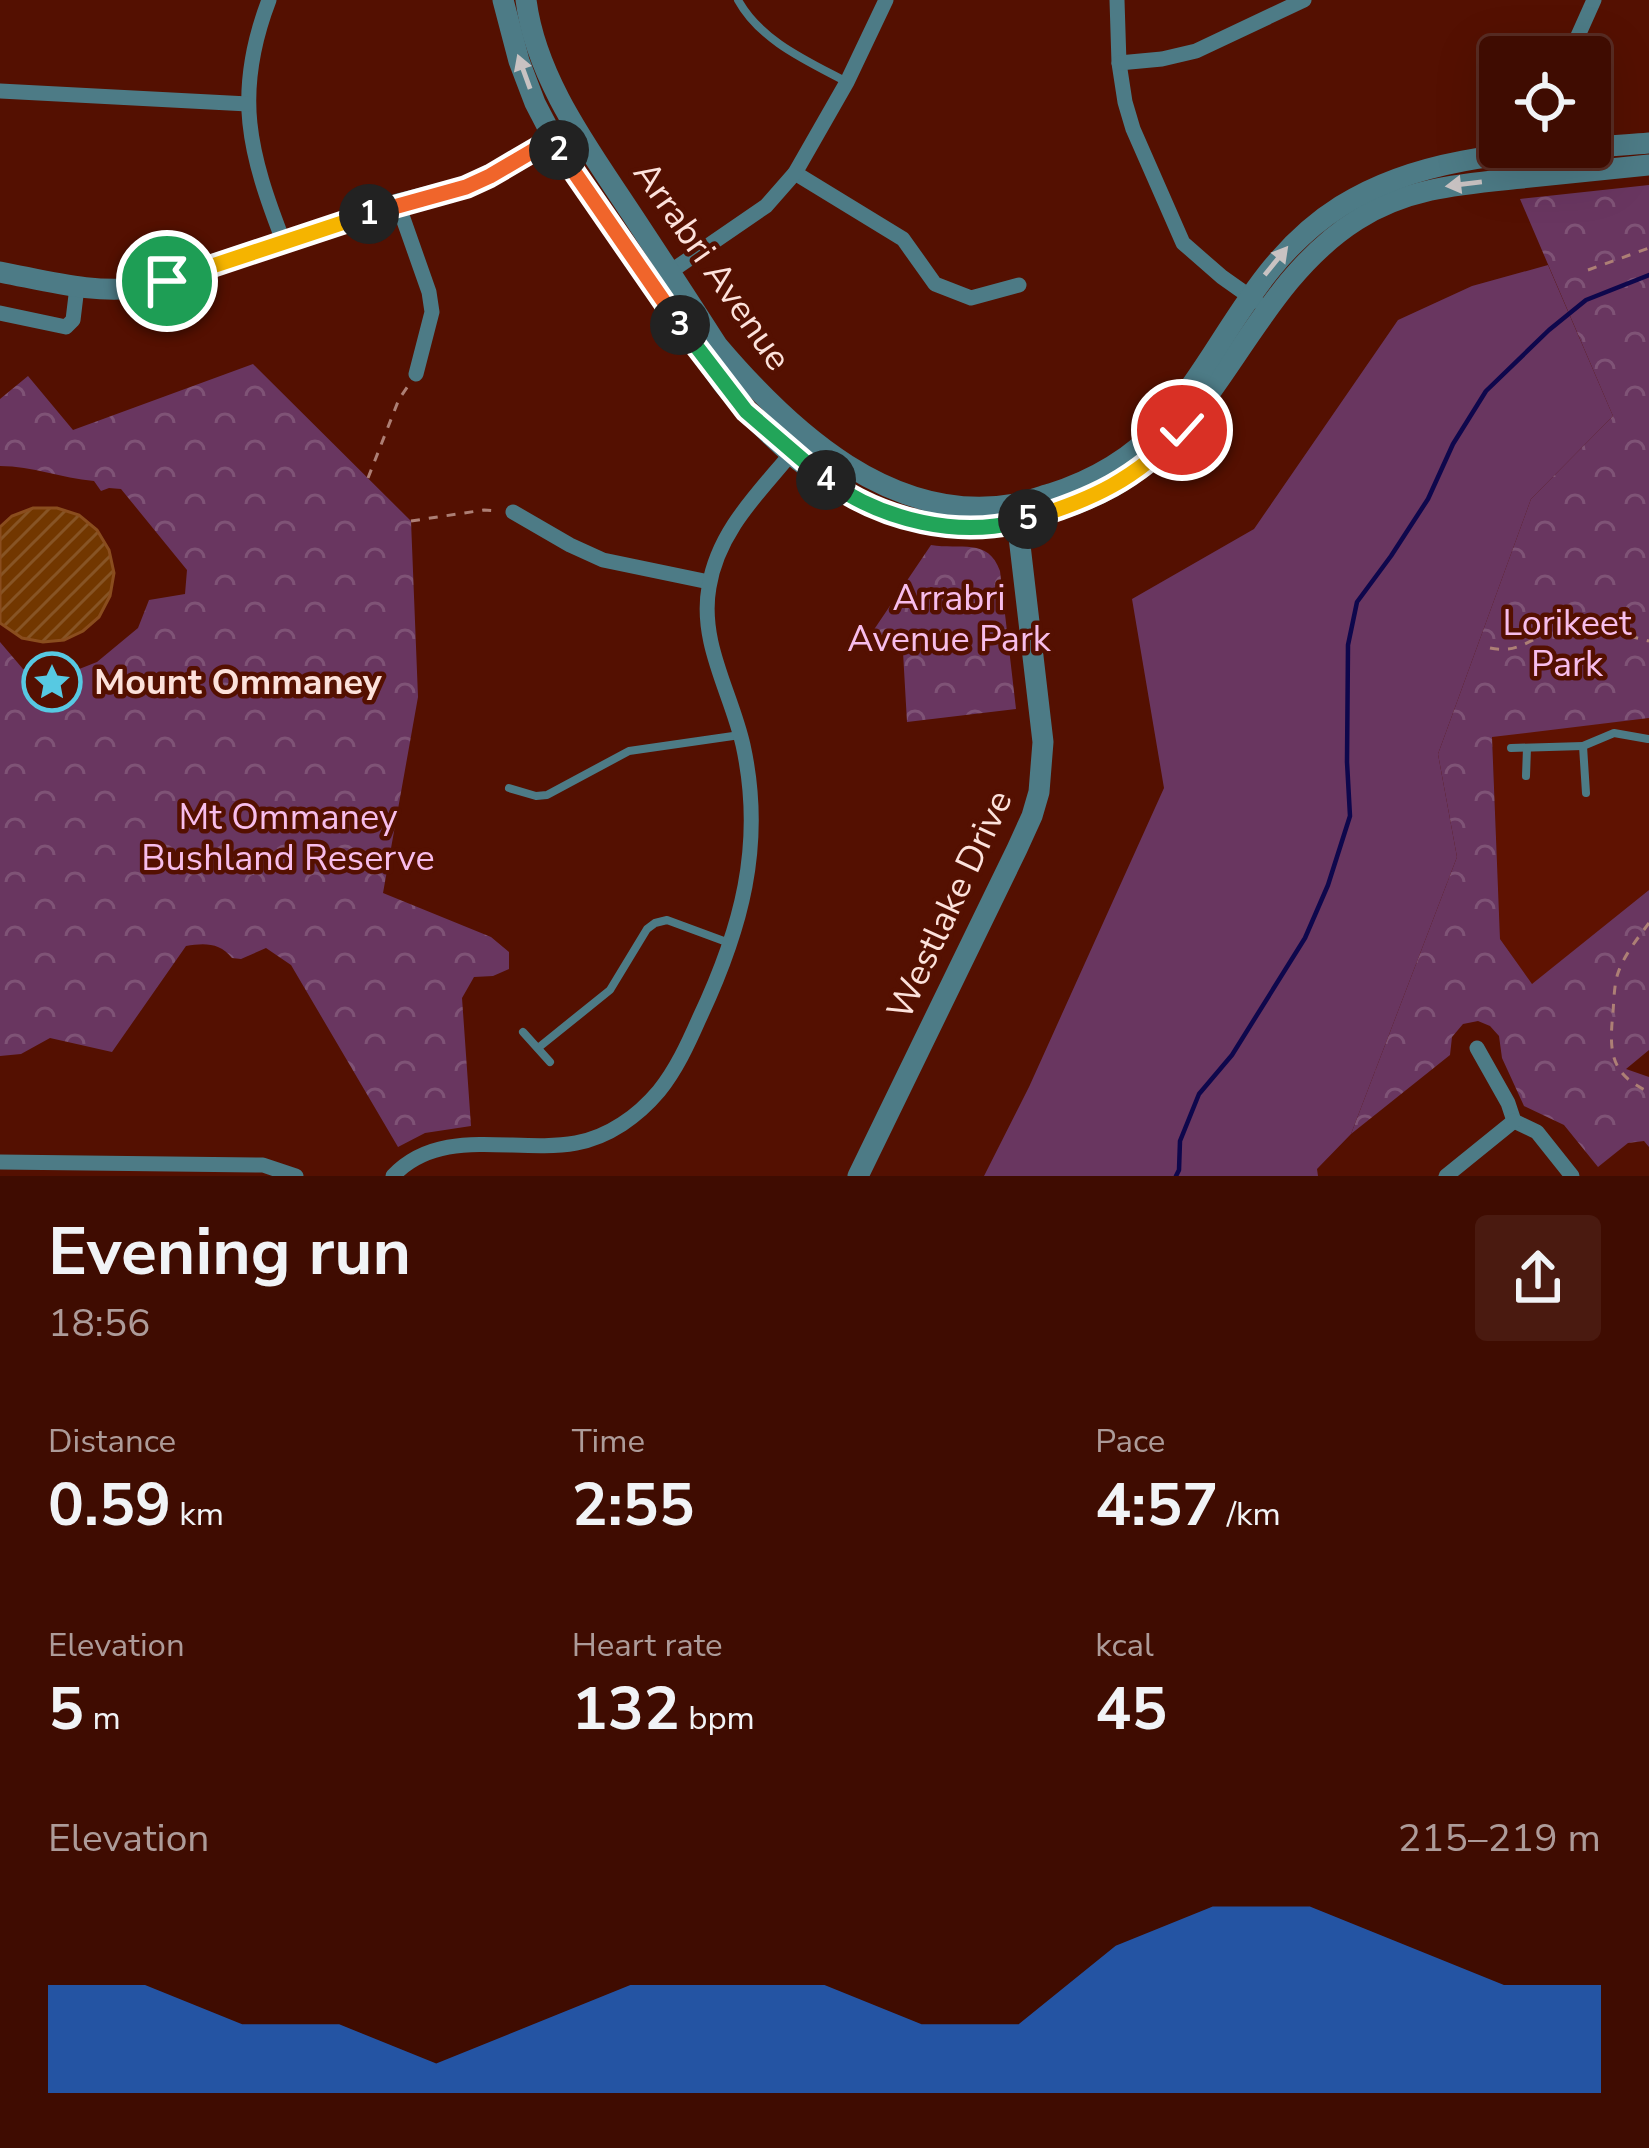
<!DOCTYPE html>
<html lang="en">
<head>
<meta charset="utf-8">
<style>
  :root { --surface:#3f0c01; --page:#4a1a10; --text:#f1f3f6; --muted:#ad9b99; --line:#582c23; --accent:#1a73e8 }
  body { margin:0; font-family:"Nunito Sans",sans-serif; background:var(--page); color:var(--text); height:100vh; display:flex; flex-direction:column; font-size:45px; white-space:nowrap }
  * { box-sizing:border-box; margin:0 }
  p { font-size:39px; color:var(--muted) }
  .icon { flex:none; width:66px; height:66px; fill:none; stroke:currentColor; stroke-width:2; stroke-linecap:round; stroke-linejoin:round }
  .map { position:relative; height:1176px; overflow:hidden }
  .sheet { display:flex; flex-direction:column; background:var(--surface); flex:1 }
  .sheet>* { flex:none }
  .tools { position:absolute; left:1479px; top:36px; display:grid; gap:24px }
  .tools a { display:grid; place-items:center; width:132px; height:132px; border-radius:12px; background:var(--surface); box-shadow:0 12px 48px #0002,0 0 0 3px var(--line); font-size:60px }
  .pin { position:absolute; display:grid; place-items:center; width:102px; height:102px; color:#fff; margin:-51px; border:6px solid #fff; border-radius:50%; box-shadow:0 3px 12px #0007 }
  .km { position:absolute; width:60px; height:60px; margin:-30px; border-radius:50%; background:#222; color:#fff; font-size:33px; line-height:60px; text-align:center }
  .round { display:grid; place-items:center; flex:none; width:126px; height:126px; border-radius:12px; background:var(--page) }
  .overview { display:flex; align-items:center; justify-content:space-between; height:204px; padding:0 48px }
  h1 { font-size:66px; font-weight:700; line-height:90px }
  .stats { display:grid; grid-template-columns:repeat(3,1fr); gap:18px; height:204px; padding:12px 48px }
  .stats div { display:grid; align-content:center }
  .stats b { font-size:60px; font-weight:700 }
  .stats small { font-size:33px; font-weight:400 }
  .stats p { font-size:33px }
  .chart { height:336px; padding:24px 48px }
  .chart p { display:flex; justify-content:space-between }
  .chart svg { width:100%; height:216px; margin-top:12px; fill:var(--accent); opacity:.7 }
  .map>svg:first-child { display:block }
</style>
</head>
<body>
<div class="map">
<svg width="1649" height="1176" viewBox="0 0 1649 1176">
  <defs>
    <pattern id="forest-crowns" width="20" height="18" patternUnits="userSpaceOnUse" patternTransform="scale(3)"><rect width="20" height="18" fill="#693660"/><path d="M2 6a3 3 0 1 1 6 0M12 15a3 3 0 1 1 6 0" fill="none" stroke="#7f5376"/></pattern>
    <pattern id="building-hatch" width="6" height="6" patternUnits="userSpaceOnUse" patternTransform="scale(3)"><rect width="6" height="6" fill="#723700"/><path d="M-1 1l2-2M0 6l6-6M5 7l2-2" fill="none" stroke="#875425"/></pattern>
  </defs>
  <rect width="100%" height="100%" fill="#541001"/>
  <path fill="#5f1201" d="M1649,718V890L1532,985L1500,939L1492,736Z"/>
  <path fill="#693660" d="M1548,265L1613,416L1531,499L1438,754L1457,857L1351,1134L1317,1169L1318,1176H984L1029,1087L1164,788L1132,599L1254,529L1398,320L1472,286Z"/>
  <g fill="url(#forest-crowns)">
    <path d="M1649,185V718L1492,737L1500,939L1532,984L1649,890V1050L1626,1069L1649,1077V1147L1644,1141L1628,1143L1598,1167L1564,1125L1524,1106L1502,1058L1499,1036L1490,1026L1478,1021L1463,1024L1452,1037L1450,1055L1351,1134L1457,857L1438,754L1531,499L1613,416L1520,199Z"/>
    <path d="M253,364L411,521L418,697L383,893L491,937L509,952V969L493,976L474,977L462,998L471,1126L425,1133L398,1147L291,965L266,948L241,959L232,958C220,942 203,943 186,946L112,1052L50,1038L21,1054L0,1056V642L23,669L64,675L97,662L138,628L149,600L185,594L187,570L121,489L109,488L101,491L94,481C61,478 33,466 0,466V399L28,376L73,430Z"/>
    <path d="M931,545C960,550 988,537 1000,571L1016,709L907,722L903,652L869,637Z"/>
  </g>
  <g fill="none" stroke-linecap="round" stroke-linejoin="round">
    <path stroke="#0e074c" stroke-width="4.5" d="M1176,1176L1179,1170L1180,1141L1199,1094L1232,1055L1305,938L1328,885L1350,816L1347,762L1348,645L1357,602L1391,556L1428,499L1453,444L1486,391L1549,330L1586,300L1649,275"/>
  </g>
  <path fill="url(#building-hatch)" stroke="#8a4d1e" stroke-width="3" d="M33,508H57L79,515L97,530L109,550L114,573L110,596L99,617L83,631L64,640L43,642L22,638L0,623V527L12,516Z"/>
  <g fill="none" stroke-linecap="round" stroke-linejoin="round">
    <g stroke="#ad7f75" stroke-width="3" stroke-dasharray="9 9" stroke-linecap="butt">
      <path d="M1588,270L1649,248"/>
      <path d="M368,478L399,399L408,386"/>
      <path d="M411,521L484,510L499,511"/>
      <path d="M1490,648C1522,655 1534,633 1563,629C1592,625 1621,634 1649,641"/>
      <path d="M1649,923C1638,938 1624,955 1618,973C1614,985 1614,1000 1613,1012C1609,1052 1610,1074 1649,1092"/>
    </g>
    <g stroke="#4d7b86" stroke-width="8">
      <path d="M738,0C760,40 805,60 845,81"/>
      <path d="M1511,748L1583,746"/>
      <path d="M1526,776L1527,748"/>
      <path d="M509,788L536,796L547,795L629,751L740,735"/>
      <path d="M1586,793L1583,746L1614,733L1648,739"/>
      <path d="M523,1032L550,1062"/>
      <path d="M538,1048L610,990L647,929L655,923L667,920L732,944"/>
    </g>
    <g stroke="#4d7b86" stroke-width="15">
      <path d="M269,0C233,94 249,153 284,243"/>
      <path d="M1117,0L1119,63L1125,102L1133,129L1183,243L1222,277L1256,301"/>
      <path d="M1575,57L1577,38L1594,0"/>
      <path d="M1119,63L1162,59L1196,51L1304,0"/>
      <path d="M0,91L248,104"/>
      <path d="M795,173L903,239L935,284L971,298L1019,285"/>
      <path d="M398,204L429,292L432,312L416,374"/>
      <path d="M664,276L766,206L795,173L847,82L886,0"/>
      <path d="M0,313L66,327L73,320L77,287"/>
      <path d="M513,512L570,545L603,560L709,582"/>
      <path d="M1477,1048L1508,1103L1514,1121L1537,1132L1572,1176"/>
      <path d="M0,1162L263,1165L296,1176"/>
      <path d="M393,1176C441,1125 515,1154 576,1143C609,1137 638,1116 659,1091C676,1070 688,1044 699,1019C741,930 765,845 743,745C731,692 699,643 709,587C719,524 770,483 806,435"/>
      <path d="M1446,1176L1514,1121"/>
    </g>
    <g stroke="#4d7b86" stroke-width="21">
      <path d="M503,0L519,61L535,103L564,159L723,384C815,493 910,554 1055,511C1105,496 1150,468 1183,428C1241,359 1278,270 1357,220C1408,187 1464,184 1522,178C1565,174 1607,169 1649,165"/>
      <path d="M526,0C536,79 589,149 631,213C660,257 689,301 717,345C790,431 892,526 1015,504C1027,502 1039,497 1050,494C1092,481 1135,457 1164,422C1226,348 1255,260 1341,206C1431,149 1546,152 1649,143"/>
      <path d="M0,272C48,281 96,295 145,287L398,204L466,187L490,176L564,132"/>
      <path d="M858,1176L1017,849L1032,816L1039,792L1043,742L1016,511"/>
    </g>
  </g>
  <defs><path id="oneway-solid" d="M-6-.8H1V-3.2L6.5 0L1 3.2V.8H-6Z" transform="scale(3)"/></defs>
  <g fill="#c8c2c2">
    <use href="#oneway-solid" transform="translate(524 72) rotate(-110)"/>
    <use href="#oneway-solid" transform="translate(1464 184) rotate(173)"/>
    <use href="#oneway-solid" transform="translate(1276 261) rotate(-51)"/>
  </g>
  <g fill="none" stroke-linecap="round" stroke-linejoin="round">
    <defs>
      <path id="split-1" d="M167,281L369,214"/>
      <path id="split-2" d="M369,214L466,187L490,176L553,139L559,150"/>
      <path id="split-3" d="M559,150L680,325"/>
      <path id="split-4" d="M680,325L746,411L826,480"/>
      <path id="split-5" d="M826,480C882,520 960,540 1028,519"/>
      <path id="split-6" d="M1028,519C1092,500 1136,479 1182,430"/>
    </defs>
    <use href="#split-1" stroke="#fff" stroke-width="24"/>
    <use href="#split-2" stroke="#fff" stroke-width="24"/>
    <use href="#split-3" stroke="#fff" stroke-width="24"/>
    <use href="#split-4" stroke="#fff" stroke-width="24"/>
    <use href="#split-5" stroke="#fff" stroke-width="24"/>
    <use href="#split-6" stroke="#fff" stroke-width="24"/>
    <use href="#split-1" stroke="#f5b400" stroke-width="15"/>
    <use href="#split-2" stroke="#f0652b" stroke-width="15"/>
    <use href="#split-3" stroke="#f0652b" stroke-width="15"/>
    <use href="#split-4" stroke="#22a559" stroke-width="15"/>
    <use href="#split-5" stroke="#22a559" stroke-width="15"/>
    <use href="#split-6" stroke="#f5b400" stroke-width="15"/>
  </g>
  <defs>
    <symbol id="sight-ring" viewBox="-11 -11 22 22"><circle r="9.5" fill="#541001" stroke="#57c9e2" stroke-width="1.5"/><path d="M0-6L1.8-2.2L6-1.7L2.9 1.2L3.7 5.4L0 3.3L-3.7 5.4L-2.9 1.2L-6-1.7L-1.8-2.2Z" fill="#57c9e2"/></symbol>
  </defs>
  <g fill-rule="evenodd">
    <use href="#sight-ring" x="19" y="649" width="66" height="66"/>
  </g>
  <g text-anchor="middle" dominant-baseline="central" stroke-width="9" stroke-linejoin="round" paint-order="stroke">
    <g font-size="36" fill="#fce1db" stroke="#541001">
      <text transform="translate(712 266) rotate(55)">Arrabri Avenue</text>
      <text transform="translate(950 905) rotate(-65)">Westlake Drive</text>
    </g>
    <g font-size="36" fill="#f7bdeb" stroke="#541001">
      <text x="949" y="598">Arrabri<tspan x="949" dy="41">Avenue Park</tspan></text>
      <text x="1567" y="623">Lorikeet<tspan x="1567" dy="41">Park</tspan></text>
      <text x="288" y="817">Mt Ommaney<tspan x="288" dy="41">Bushland Reserve</tspan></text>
    </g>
    <g font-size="36" font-weight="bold" fill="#fce1db" stroke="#541001" text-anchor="start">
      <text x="94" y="682">Mount Ommaney</text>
    </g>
  </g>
</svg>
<div class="tools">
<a><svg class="icon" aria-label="locate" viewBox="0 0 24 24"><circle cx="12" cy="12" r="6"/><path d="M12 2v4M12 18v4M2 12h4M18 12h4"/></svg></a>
</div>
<div class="pin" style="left:167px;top:281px;background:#1e9e55"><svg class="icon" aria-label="arrive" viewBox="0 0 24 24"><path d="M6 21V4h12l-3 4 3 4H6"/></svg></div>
<div class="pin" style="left:1182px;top:430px;background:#d93025"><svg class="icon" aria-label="check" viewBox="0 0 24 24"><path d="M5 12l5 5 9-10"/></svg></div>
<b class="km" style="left:369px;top:214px">1</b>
<b class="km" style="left:559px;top:150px">2</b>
<b class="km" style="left:680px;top:325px">3</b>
<b class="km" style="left:826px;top:480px">4</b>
<b class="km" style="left:1028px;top:519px">5</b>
</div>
<section class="sheet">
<div class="overview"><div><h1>Evening run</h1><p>18:56</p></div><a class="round"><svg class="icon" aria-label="share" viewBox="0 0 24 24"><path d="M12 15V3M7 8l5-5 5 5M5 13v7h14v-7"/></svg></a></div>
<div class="stats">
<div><p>Distance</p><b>0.59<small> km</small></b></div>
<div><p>Time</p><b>2:55</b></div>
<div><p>Pace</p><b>4:57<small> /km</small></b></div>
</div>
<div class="stats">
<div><p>Elevation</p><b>5<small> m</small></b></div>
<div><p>Heart rate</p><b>132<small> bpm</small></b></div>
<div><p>kcal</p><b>45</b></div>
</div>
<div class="chart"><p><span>Elevation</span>215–219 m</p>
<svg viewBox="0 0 160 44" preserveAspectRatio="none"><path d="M0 44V22L10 22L20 30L30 30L40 38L50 30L60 22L70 22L80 22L90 30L100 30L110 14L120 6L130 6L140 14L150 22L160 22V44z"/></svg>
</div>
</section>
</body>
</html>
